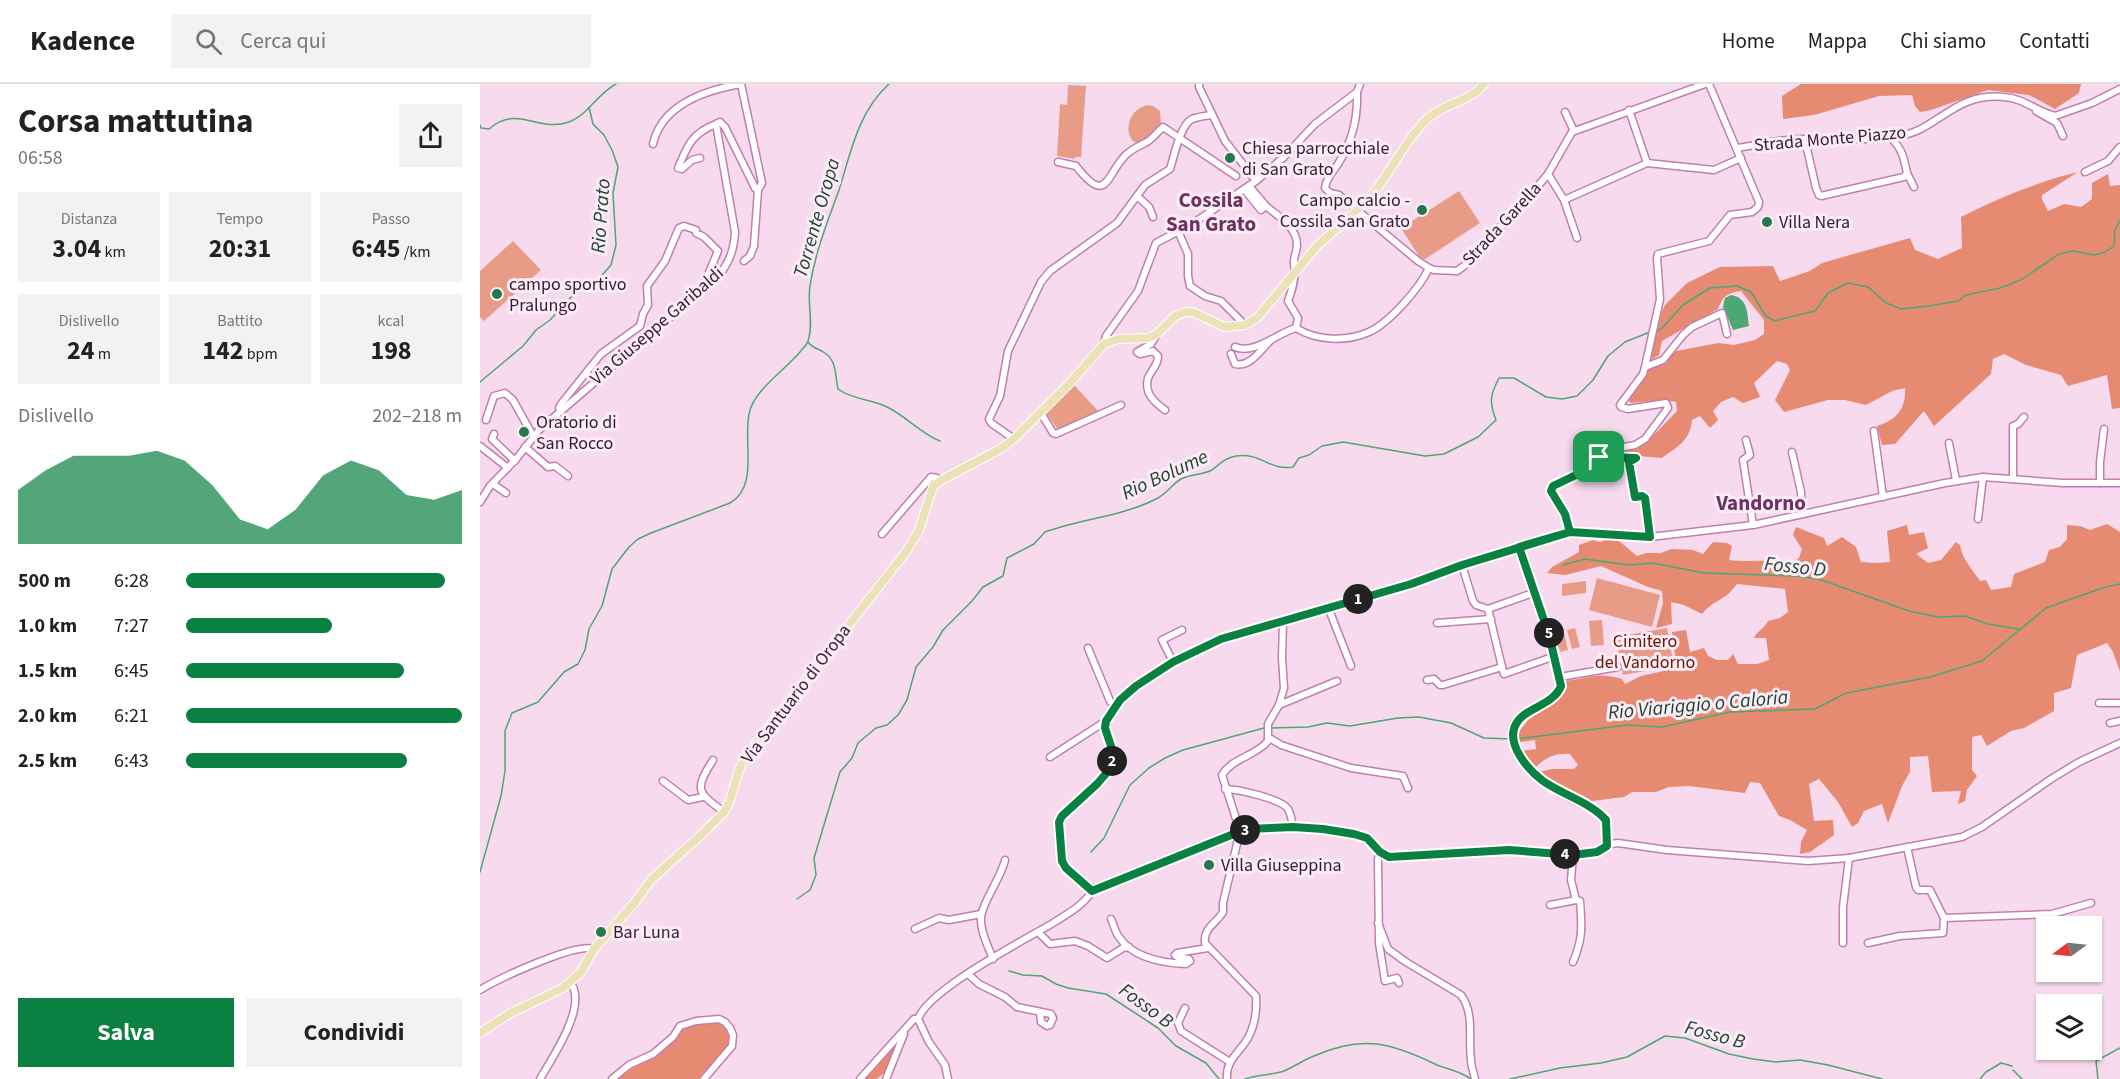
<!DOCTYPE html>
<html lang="it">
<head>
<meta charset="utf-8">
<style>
  :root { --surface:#fff; --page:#f2f2f2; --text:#222; --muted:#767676; --line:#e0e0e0; --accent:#0b8043 }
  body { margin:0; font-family:"Source Sans 3",sans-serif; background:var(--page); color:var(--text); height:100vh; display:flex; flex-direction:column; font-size:22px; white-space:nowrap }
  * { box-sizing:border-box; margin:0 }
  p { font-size:20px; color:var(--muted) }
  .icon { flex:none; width:33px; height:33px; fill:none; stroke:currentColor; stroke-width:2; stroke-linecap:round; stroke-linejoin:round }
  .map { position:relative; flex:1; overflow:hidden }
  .sheet { display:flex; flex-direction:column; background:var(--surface); width:480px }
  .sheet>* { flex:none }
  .needle { width:39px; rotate:255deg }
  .controls { position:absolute; left:1556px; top:832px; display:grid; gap:12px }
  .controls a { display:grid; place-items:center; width:66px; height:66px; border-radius:0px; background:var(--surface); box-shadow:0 2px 4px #0004; font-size:30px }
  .pin { position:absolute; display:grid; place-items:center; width:51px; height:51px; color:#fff; margin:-26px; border-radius:12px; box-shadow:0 3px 9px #0006 }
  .km { position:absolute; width:30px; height:30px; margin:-15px; border-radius:50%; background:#222; color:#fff; font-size:16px; line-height:30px; text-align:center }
  .round { display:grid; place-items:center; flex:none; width:63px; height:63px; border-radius:0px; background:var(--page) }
  .headline { display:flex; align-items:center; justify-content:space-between; height:102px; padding:0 18px }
  h1 { font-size:33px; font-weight:700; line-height:45px }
  .stats { display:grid; grid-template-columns:repeat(3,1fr); gap:9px; height:102px; padding:6px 18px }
  .stats div { display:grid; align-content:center; border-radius:0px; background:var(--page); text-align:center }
  .stats b { font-size:26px; font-weight:700 }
  .stats small { font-size:16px; font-weight:400 }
  .stats p { font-size:16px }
  .chart { height:168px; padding:12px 18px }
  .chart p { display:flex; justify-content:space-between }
  .chart svg { width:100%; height:108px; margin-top:6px; fill:var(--accent); opacity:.7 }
  .action { display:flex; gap:12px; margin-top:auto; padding:12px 18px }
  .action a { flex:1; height:69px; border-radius:0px; background:var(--accent); color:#fff; font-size:24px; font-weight:700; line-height:69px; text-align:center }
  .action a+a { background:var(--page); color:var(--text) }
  ul { padding:0 18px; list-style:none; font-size:20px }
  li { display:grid; grid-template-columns:96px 72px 1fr; align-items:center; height:45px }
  li i { height:15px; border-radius:8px; background:var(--accent) }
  header { display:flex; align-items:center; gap:36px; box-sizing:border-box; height:84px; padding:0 30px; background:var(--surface); border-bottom:2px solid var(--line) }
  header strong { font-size:28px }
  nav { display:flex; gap:33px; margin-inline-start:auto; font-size:21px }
  .search { width:420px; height:54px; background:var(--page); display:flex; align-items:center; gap:15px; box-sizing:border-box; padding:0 21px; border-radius:0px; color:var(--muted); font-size:22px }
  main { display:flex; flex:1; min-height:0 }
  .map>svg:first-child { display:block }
</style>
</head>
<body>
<header>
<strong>Kadence</strong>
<div class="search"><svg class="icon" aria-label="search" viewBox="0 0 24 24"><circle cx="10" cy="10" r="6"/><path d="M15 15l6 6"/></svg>Cerca qui</div>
<nav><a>Home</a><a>Mappa</a><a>Chi siamo</a><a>Contatti</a></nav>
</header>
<main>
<section class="sheet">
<div class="headline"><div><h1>Corsa mattutina</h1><p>06:58</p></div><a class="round"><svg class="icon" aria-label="share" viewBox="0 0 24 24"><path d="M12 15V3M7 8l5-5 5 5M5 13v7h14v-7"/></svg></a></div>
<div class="stats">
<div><p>Distanza</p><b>3.04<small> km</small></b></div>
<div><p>Tempo</p><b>20:31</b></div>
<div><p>Passo</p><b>6:45<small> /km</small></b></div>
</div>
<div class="stats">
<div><p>Dislivello</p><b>24<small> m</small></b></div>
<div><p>Battito</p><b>142<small> bpm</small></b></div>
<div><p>kcal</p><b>198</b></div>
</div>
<div class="chart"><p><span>Dislivello</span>202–218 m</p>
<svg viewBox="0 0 160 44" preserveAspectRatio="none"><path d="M0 44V22L10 14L20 8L30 8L40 8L50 6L60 10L70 20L80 34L90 38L100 30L110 16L120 10L130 14L140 24L150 26L160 22V44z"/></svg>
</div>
<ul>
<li><b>500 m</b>6:28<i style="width:94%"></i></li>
<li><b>1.0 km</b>7:27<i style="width:53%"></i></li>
<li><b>1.5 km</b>6:45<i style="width:79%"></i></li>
<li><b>2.0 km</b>6:21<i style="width:100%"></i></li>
<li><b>2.5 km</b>6:43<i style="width:80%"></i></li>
</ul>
<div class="action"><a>Salva</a><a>Condividi</a></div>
</section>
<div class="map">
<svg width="1640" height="995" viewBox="0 0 1640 995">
  <rect width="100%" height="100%" fill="#f8daef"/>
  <g fill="#e89b87">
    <path d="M588,1L606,2L601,73H595V75L577,72L580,20L587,21Z"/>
    <path d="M668,21L673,22L680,27L681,40C677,45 673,52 669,55C646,73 638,27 668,21Z"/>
    <path d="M979,107L1000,139L942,177L921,144Z"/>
    <path d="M33,157L61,186L4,237L0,233V187Z"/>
    <path d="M593,300L620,329L579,347L565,328Z"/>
    <path d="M1117,494L1180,511L1172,543L1109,526Z"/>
    <path d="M1106,497V509L1082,512V500Z"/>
    <path d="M1122,536L1124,561L1111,562L1109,537Z"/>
    <path d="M1095,544L1100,563L1092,565L1087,546Z"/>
    <path d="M1187,544L1194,582L1143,591L1136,553Z"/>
    <path d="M1084,548L1088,566L1080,568L1075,550Z"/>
  </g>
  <g fill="#e68a71">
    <path d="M1321,0H1601L1599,9L1575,25L1549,11L1508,6L1451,26L1440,28L1435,22L1432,11L1399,12L1334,31L1303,35L1302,12Z"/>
    <path d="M1598,88L1562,111V115L1568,127L1584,120L1601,123L1612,115V99L1628,90L1630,102L1640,101V324L1632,325L1627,291L1588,302L1581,291L1546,281L1524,270L1513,275L1511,290L1454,342L1444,327L1415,360L1402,361L1397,342C1417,336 1426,325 1425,304L1412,307L1386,321L1365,316H1348L1304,328L1295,316L1310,286L1307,280L1297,277L1274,299L1280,313L1263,319L1253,313L1241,318L1233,327L1238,336L1230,344L1220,332L1212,336C1210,357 1198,362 1182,374L1146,371L1142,367L1168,357L1197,327L1196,318L1184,316L1150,319L1149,315L1156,299L1169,286L1185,277L1196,267L1239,259L1254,261L1275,256L1284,250V236L1261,207C1247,209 1243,212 1238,225L1182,257L1179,271L1171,276L1178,236L1185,221L1207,199L1240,183L1293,182L1300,197L1330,187L1342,179L1430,154L1435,166L1458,175L1482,164L1481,133C1518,114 1557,98 1598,88Z"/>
    <path d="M1627,440L1640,448V588L1633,568L1627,559L1597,571L1591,604L1574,609V627L1544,644L1531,647L1507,662L1501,651L1492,653V686L1497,692L1487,706L1485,717L1478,720L1481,707L1452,708L1448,672L1430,673V688L1422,702L1408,739L1402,720L1384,727L1378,739L1372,743L1358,718L1339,695L1329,700L1334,737L1353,736L1354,751L1330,768L1320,770L1321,758L1327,746L1310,736L1299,732L1280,699L1270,698L1265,709L1209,702L1189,703L1176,708H1152L1144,713L1104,718L1059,688L1072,685H1094L1098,681L1090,670C1075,669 1066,673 1056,683L1041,667L1056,665L1055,656L1039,658L1038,649L1048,636L1081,612L1084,597C1110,595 1113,587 1142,595L1145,600L1161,592L1197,584L1192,548L1206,546L1210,568L1224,564L1228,572L1237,576H1248L1253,570L1258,580H1277L1289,576L1286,554H1274C1278,546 1284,545 1288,537L1300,534L1308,528L1305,505L1257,500C1245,517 1233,516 1222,530L1204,521L1191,518L1192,540L1176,544L1183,519L1182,507L1168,503L1121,482L1085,491L1067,489L1072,483L1099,468V461L1113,456L1120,458L1129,455L1138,456L1157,472L1166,469H1181L1192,465L1213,466L1223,470L1233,458L1247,459L1252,462L1249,476C1270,479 1291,474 1311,480L1319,474L1322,465L1313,451L1316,443L1344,454L1347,462L1362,453L1376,463L1381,478L1397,479L1410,478L1407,447L1427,441L1429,451L1444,448L1448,464L1436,470L1448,479L1461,476L1476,458L1480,461C1482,475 1492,485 1500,497L1506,496L1511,506L1531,503L1534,490L1565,478L1569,466L1580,463L1587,455V441L1600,442L1610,446Z"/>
    <path d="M233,938C247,940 256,954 246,967C238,977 226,983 219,995H136C148,985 161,981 174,973C187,966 198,947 209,941C216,938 226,939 233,938Z"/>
    <path d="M418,959L406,987L397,995H383Z"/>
  </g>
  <path fill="#4ca773" d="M1251,211C1268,214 1267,228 1269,242L1253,246L1243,223L1245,214Z"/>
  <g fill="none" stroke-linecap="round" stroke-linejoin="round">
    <g stroke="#4ca773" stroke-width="1.5">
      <path d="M0,41L1,44L9,45C38,20 58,49 89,38C108,31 118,9 136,0"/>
      <path d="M1175,247L1181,245L1203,221L1230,204L1257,202L1271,208L1286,232L1294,237L1335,227L1348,209L1368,199L1388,203L1406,219L1421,225L1449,222L1478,217L1486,211L1520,204L1541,196L1579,170L1593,167L1614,171L1625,168L1634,162L1635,146L1640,136"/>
      <path d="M328,258C333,265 338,264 345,269C357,277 355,292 358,305C373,316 391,315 407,323C426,332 440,349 460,357"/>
      <path d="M0,298L43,262L56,246L70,236L93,211L116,198L131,181L136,161L133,109L138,83L132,66L124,51L113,40L109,23"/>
      <path d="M1083,481L1105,475L1149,481L1173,479L1224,489L1315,492L1339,495L1429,527L1458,533L1485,532L1508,540L1539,545"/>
      <path d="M789,644L828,643L847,639L870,642L918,634L939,633L971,639L1004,654L1031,655"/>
      <path d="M1036,655L1147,641L1182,643L1250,628L1335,625L1366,609L1450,593L1502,577L1566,524L1625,503L1640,500"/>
      <path d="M611,768L624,754L650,701L669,684L685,674L703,666L784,644"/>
      <path d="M0,788L21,712L25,687V647L32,629L58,618L84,588L98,580L105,566L109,545L122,522L132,485L149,463L158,455L171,449L250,419C279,402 263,359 269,330C273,307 305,286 320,268C323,264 327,261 328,257C334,239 327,220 330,202C335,168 348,137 359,106C371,68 378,28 409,0"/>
      <path d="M317,815L330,806L336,791L334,774L353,711L360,688L372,674L378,659L396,644L407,641L418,631L427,616L436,583L453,563L463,546L492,517L503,503L523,492L527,474L554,460L565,448C601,435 643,432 676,415C687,410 693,399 701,395C711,390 723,391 732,386C740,380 745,374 756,372C780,368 790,387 813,383L819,374L829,371L842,362L863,358L945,372L964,370L998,353L1016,336C1009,318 1010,311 1019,294H1034L1066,313L1082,315L1097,312L1113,296L1128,272L1145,258L1170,248"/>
      <path d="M529,887L543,891L562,892L576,900L588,904L626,910L678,944L696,962L726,979L739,995"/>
      <path d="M1533,986L1542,995"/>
      <path d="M765,995C777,991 789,991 801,988C813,984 823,976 834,972C883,950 912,959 957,981C970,986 979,987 991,995"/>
      <path d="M1030,995L1080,984L1121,979L1147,973L1185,952L1205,954L1249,970L1273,975L1296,978L1320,976L1348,981L1402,995"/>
      <path d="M1500,995L1506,988L1521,979L1532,982"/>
      <path d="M1618,995L1616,977L1640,964"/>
    </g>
    <defs>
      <g id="minor">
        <path d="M719,0V3L745,57L776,97"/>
        <path d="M877,8C878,32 872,58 858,80C853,88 846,94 845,104L850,109L859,111L938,177L949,184L954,186L977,187L984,182L1057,103L1068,90L1092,48L1225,0"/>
        <path d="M1149,26L1167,79"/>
        <path d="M1556,27L1577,39L1583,52"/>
        <path d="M1085,28L1094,47"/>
        <path d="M1325,56L1336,104L1339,111L1341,112L1424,93L1427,89C1424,74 1422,64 1410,53"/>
        <path d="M173,60C182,20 226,6 261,0"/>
        <path d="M1257,64C1278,61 1300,55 1321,55C1353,55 1386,57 1418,52C1458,47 1473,8 1524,13C1543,14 1556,27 1575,32L1612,19L1640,5"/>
        <path d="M220,74L212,76L202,85L198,84C208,61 211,50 236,40"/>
        <path d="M578,78L596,82C629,125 626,87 648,69C654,64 659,62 665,59C672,56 677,48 683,43L756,92"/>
        <path d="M1605,88L1628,77L1640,63"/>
        <path d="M1427,89L1434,103"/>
        <path d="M1068,90L1084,116L1097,154"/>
        <path d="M764,105L781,126L786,122L769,102"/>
        <path d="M657,112L669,123L673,133"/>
        <path d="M1084,116L1167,79L1234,86L1261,74"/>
        <path d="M786,122C799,133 817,143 817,161C817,167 813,174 814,180C816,193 813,204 808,217L818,234L816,244C837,257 866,258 889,248C909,239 940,204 949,184"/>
        <path d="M698,147L708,170V192L710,202L725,212L741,217L765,241"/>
        <path d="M264,177L270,172L274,162L278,106"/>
        <path d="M677,250L671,260L657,268L660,270L673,267L678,272C678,282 671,286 668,294C664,309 674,318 685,326"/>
        <path d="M624,260L626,252L658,207L676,159L712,140L776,97L804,73L835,40L877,8L880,0"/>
        <path d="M755,263C775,271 797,249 816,244"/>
        <path d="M751,270L755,280C770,284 781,265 791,256"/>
        <path d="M1165,283L1183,276L1203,251L1212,243L1242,229L1247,250"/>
        <path d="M81,327L79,324L81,320L121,270L160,242L163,230L168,221L167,202L185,177L199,144L204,142L216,146V149L224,153L238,167L225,198L226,202"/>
        <path d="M561,329L573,349L576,350L641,321"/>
        <path d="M6,336L14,312L25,309L33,316L53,352"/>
        <path d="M1394,347L1403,413"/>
        <path d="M14,350L12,355L35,377"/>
        <path d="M534,355L511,339L509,335L520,312L528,267L561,198L570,187L637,139L665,101L690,85C694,73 700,41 712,35C717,33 725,32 731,31"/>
        <path d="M1266,356L1270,371L1263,376L1273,441"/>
        <path d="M1469,359L1476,396"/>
        <path d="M0,362L28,384"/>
        <path d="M45,363L68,383L75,382L88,392"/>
        <path d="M1312,368L1321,408L1322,430"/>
        <path d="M1123,373L1157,374L1149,378L1155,413L1162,412L1165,414L1170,453"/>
        <path d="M1533,395V342L1538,340L1544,333"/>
        <path d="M1620,399V378L1624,345"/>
        <path d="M13,400L26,409"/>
        <path d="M0,418L10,402L37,374L59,346L240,190C250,177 254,165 255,148L236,40L240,38L245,43L275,104L278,106L282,99L261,0"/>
        <path d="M1498,435L1503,393"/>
        <path d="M1090,448L1085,430L1071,407L1073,402L1096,391L1119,373L1134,365L1155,361L1165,355L1188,324L1186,319L1148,325L1141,323L1140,321L1163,290L1165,283L1180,215L1177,174L1178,170L1229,157L1250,131L1272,128L1278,123L1279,118L1229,0"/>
        <path d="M402,450L451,393L457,394L460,397"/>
        <path d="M1039,463L1069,551L1081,602C1074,620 1050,623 1037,636C1020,655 1048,684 1061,696C1077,710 1104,719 1122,731L1127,741V762"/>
        <path d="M982,481L993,517L996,521L1008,525L1022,583"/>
        <path d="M848,523L871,582"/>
        <path d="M1008,525L1053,509"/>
        <path d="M957,539L1011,535"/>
        <path d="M608,564L630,617L635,623"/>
        <path d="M693,578L682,556L702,546"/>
        <path d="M1080,593L1138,583"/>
        <path d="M947,596L954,595L960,601H963L1022,583L1024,590L1075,572"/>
        <path d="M1619,619H1640"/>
        <path d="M799,621L857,597"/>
        <path d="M1630,639L1640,637"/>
        <path d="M788,653L801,661L871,684L923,692L928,704"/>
        <path d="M570,673L626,637"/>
        <path d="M233,676C214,706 217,708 244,728"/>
        <path d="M183,697L208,716L223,713"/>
        <path d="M745,705C757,705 802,715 808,725C811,730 812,737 813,743"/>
        <path d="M1427,763L1436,803L1438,806H1450L1464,834L1572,830L1611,819"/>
        <path d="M900,768L898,775L899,859L905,897L917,894L919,899"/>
        <path d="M1093,771L1091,796L1096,816"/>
        <path d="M612,807L586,784L582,777L579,738L582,732L617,700L629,686L633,668L625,644L626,637L640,616L656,601L693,578L741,555L931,500L982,481L1090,448L1170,453L1273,441L1465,399L1503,393L1583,399H1640"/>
        <path d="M1070,821L1096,816L1100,817C1102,842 1103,855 1093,878"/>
        <path d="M631,835C634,841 635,848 639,853C653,874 682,879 706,880L710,877L709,875L697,873L695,871L697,869L728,864"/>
        <path d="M898,839L908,865L926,878L981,911C995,930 988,955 991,976C991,983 994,989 995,995"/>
        <path d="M435,845L459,834L469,836L501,830"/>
        <path d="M558,848L570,860L595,857L608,862L627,874L643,864L649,863"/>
        <path d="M1363,859V823L1369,774"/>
        <path d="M1388,859L1420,852L1463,849L1464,834"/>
        <path d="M513,875C508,862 500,847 501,833C502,819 521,794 525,776"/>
        <path d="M488,890L499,900L525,913L537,923L571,930L573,934L570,941L567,942L561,938L560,928"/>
        <path d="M0,906C18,895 96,858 114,865"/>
        <path d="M705,924L698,939L701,947L750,978"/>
        <path d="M438,935L449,958L465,981L468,995"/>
        <path d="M60,995C72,974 109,921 90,898"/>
        <path d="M132,995L149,981L173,970L193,953L200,942L216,937L239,935L245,938L250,944L253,951L252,962L224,995"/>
        <path d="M380,995L434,935H438C449,905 543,857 573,839C587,830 603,822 612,807L766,745L813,743L843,745L874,750L887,754L900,768L909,773L1029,766L1093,771L1117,768L1131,760L1138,759L1187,766L1328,777L1369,774L1482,753L1502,743L1571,695L1599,678L1640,659"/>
        <path d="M406,995L424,950"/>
        <path d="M747,995C745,977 760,968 768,954C775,941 777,927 776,912L725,859C723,844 736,840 743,828V819L760,747L742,691C752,674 776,672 788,657V640L799,621L804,604L802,574L803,538"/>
      </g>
      <g id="major">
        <path d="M882,121C908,97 920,62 946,36C962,20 990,18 1004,0"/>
        <path d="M0,949L29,930L83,904L101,888L114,865L155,818L171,796L222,750L244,728L250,716L259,686L265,673L426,468L439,446L453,403L460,397L520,365L534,355L590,299L624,260L638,255L669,254L678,249L695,232L706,228H713L744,243L765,241L777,234L837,162L873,130"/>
      </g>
    </defs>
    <use href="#minor" stroke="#c27eb1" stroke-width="9"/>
    <use href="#major" stroke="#fff" stroke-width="10"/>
    <use href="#minor" stroke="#fff" stroke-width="6"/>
    <use href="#major" stroke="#ece2b8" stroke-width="8"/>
    <defs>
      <path id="major-bridge" d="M873,130L882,121"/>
    </defs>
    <use href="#major-bridge" stroke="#fff" stroke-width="10" stroke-linecap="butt"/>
    <use href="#major-bridge" stroke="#ece2b8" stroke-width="8"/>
  </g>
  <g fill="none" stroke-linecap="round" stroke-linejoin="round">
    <defs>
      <path id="route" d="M1119,373L1096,391L1073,402L1071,407L1085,430L1090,448L982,481L931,500L741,555L693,578L656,602L640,616L626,637L625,644L633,668L629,686L617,700L582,732L579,738L582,777L586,784L612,807L766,745L813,743L843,745L874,750L887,754L900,768L909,773L1029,766L1093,771L1117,768L1127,762L1126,736C1110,718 1083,711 1063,697C1048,686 1025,659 1036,640C1044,624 1074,621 1081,602L1069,551L1039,463L1090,448L1170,453L1165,414L1162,412L1155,413L1149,378L1156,374L1119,373"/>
    </defs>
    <use href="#route" stroke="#fff" stroke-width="12"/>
    <use href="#route" stroke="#0b8043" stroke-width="8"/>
  </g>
  <g fill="#24794c" stroke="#fbecf7" stroke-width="2">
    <circle cx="750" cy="74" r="6"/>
    <circle cx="942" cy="126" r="6"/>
    <circle cx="1287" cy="138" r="6"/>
    <circle cx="17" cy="210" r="6"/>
    <circle cx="44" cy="348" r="6"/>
    <circle cx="729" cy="781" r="6"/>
    <circle cx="121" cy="848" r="6"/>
  </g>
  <g text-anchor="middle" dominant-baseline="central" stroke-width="6" stroke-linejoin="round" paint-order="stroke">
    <g font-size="18" fill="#361b30" stroke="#fbecf7">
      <text transform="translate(1350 55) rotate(-5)">Strada Monte Piazzo</text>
      <text transform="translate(1022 140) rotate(-47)">Strada Garella</text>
      <text transform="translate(177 242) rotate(-41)">Via Giuseppe Garibaldi</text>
      <text transform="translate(316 610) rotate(-53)">Via Santuario di Oropa</text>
    </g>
    <g font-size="18" fill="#361b30" stroke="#fbecf7" text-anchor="start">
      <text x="762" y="64">Chiesa parrocchiale<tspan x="762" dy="21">di San Grato</tspan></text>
      <text x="930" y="116" text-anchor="end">Campo calcio -<tspan x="930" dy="21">Cossila San Grato</tspan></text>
      <text x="1299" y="138">Villa Nera</text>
      <text x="29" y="200">campo sportivo<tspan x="29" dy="21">Pralungo</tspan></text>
      <text x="56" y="338">Oratorio di<tspan x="56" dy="21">San Rocco</tspan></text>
      <text x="741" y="781">Villa Giuseppina</text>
      <text x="133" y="848">Bar Luna</text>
    </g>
    <g font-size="18" fill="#681700" stroke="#fbecf7">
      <text x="1165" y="557">Cimitero<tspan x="1165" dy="21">del Vandorno</tspan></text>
    </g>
    <g font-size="20" font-style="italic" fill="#1e442e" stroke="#fbecf7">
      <text transform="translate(121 132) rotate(-86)">Rio Prato</text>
      <text transform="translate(337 134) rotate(-74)">Torrente Oropa</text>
      <text transform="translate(685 391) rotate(-25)">Rio Bolume</text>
      <text transform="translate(1315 483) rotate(6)">Fosso D</text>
      <text transform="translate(1218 621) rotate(-5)">Rio Viariggio o Caloria</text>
      <text transform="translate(666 922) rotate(36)">Fosso B</text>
      <text transform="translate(1235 951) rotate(15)">Fosso B</text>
    </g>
    <g font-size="21" font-weight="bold" fill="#6e3161" stroke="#fbecf7">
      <text x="731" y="116">Cossila<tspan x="731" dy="24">San Grato</tspan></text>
      <text x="1281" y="419">Vandorno</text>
    </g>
  </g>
</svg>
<div class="controls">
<a><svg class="needle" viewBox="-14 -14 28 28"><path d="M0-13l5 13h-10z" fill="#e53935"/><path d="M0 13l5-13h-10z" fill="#767676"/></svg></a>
<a><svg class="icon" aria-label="layers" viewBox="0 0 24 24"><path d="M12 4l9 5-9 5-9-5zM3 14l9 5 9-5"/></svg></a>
</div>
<div class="pin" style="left:1119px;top:373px;background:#1e9e55"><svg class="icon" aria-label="arrive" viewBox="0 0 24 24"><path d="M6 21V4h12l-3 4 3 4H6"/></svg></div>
<b class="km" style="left:878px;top:515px">1</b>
<b class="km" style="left:632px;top:677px">2</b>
<b class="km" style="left:765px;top:746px">3</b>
<b class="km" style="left:1085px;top:770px">4</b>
<b class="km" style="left:1069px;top:549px">5</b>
</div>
</main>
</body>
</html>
